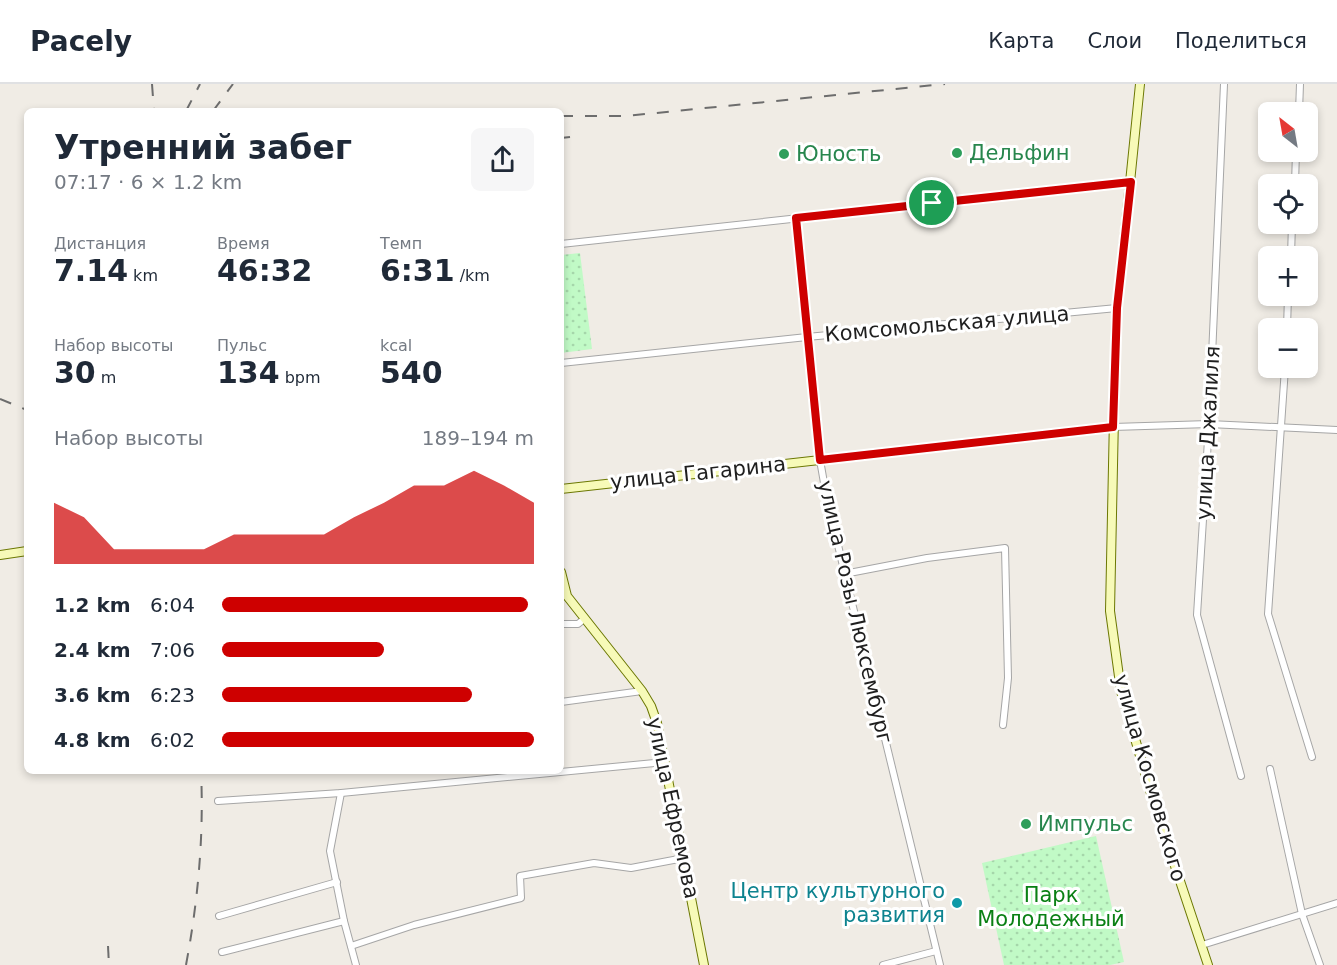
<!DOCTYPE html>
<html lang="ru">
<head>
<meta charset="utf-8">
<style>
  :root { --surface:#fff; --page:#f6f6f7; --text:#1f2937; --muted:#747a83; --line:#e0e1e3; --accent:#ce0000 }
  body { margin:0; font-family:"DejaVu Sans",sans-serif; background:var(--page); color:var(--text); height:100vh; display:flex; flex-direction:column; font-size:22px; white-space:nowrap }
  * { box-sizing:border-box; margin:0 }
  p { font-size:20px; color:var(--muted) }
  .icon { flex:none; width:33px; height:33px; fill:none; stroke:currentColor; stroke-width:2; stroke-linecap:round; stroke-linejoin:round }
  .map { position:relative; flex:1; overflow:hidden }
  .sheet { position:absolute; left:24px; top:24px; width:540px; height:666px; display:flex; flex-direction:column; background:var(--surface); border-radius:9px; box-shadow:0 3px 9px #0003 }
  .sheet>* { flex:none }
  .needle { width:39px; rotate:329deg }
  .fabs { position:absolute; left:1258px; top:18px; display:grid; gap:12px }
  .fabs a { display:grid; place-items:center; width:60px; height:60px; border-radius:9px; background:var(--surface); box-shadow:0 3px 9px #0003; font-size:30px }
  .pin { position:absolute; display:grid; place-items:center; width:51px; height:51px; color:#fff; margin:-26px; border:3px solid #fff; border-radius:50%; box-shadow:0 2px 6px #0007 }
  .round { display:grid; place-items:center; flex:none; width:63px; height:63px; border-radius:9px; background:var(--page) }
  .summary { display:flex; align-items:center; justify-content:space-between; height:102px; padding:0 30px }
  h1 { font-size:33px; font-weight:700; line-height:45px }
  .metrics { display:grid; grid-template-columns:repeat(3,1fr); gap:9px; height:102px; padding:6px 30px }
  .metrics div { display:grid; align-content:center }
  .metrics b { font-size:30px; font-weight:700 }
  .metrics small { font-size:16px; font-weight:400 }
  .metrics p { font-size:16px }
  .chart { height:168px; padding:12px 30px }
  .chart p { display:flex; justify-content:space-between }
  .chart svg { width:100%; height:108px; margin-top:6px; fill:var(--accent); opacity:.7 }
  ul { padding:0 30px; list-style:none; font-size:20px }
  li { display:grid; grid-template-columns:96px 72px 1fr; align-items:center; height:45px }
  li i { height:15px; border-radius:8px; background:var(--accent) }
  header { display:flex; align-items:center; gap:36px; box-sizing:border-box; height:84px; padding:0 30px; background:var(--surface); border-bottom:2px solid var(--line) }
  header strong { font-size:28px }
  nav { display:flex; gap:33px; margin-inline-start:auto; font-size:21px }
  .map>svg:first-child { display:block }
</style>
</head>
<body>
<header>
<strong>Pacely</strong>
<nav><a>Карта</a><a>Слои</a><a>Поделиться</a></nav>
</header>
<div class="map">
<svg width="1337" height="881" viewBox="0 0 1337 881">
  <defs>
    <pattern id="park-dots" width="8" height="8" patternUnits="userSpaceOnUse" patternTransform="scale(1.5)"><rect width="8" height="8" fill="#c1fac6"/><path d="M2 2h.1M6 6h.1" fill="none" stroke="#a5d6aa" stroke-width="1.8" stroke-linecap="round"/></pattern>
  </defs>
  <rect width="100%" height="100%" fill="#f0ece5"/>
  <g fill="url(#park-dots)">
    <path d="M580,169L592,265L561,269V171Z"/>
    <path d="M1096,752L1124,878L1110,881H1004L982,779Z"/>
  </g>
  <g fill="none" stroke-linecap="round" stroke-linejoin="round">
    <defs>
      <g id="street">
        <path d="M1224,0L1209,340L1197,531L1241,692"/>
        <path d="M1299,28L1300,0"/>
        <path d="M1295,100L1296,68"/>
        <path d="M796,134L820,376L827,416L940,881"/>
        <path d="M561,160L1131,98"/>
        <path d="M1291,172L1292,140"/>
        <path d="M1287,244L1288,212"/>
        <path d="M561,279L807,253L1117,224"/>
        <path d="M1285,284L1268,530L1312,673"/>
        <path d="M1113,343L1209,340L1337,346"/>
        <path d="M844,490L927,474L1005,464L1008,594L1003,641"/>
        <path d="M561,540H578L584,535"/>
        <path d="M561,618L642,607"/>
        <path d="M1270,685L1302,830L1320,881"/>
        <path d="M341,709L330,767L344,837L356,881"/>
        <path d="M218,717L341,709L665,678"/>
        <path d="M219,832L337,798"/>
        <path d="M1202,861L1337,819"/>
        <path d="M351,862L414,841L521,814L520,792L594,779L631,784L684,774"/>
        <path d="M222,868L344,837"/>
        <path d="M883,881L936,867"/>
      </g>
      <g id="secondary">
        <path d="M1140,0L1116,236L1110,527L1121,607L1153,716L1208,881"/>
        <path d="M561,405L1113,343"/>
        <path d="M0,471L27,467"/>
        <path d="M561,488L567,512L642,607L651,622L657,639L704,881"/>
      </g>
    </defs>
    <use href="#street" stroke="#a6a6a6" stroke-width="8"/>
    <use href="#secondary" stroke="#6c7803" stroke-width="10"/>
    <use href="#street" stroke="#fff" stroke-width="6"/>
    <use href="#secondary" stroke="#f7fab8" stroke-width="8"/>
    <g stroke="#6d6d6d" stroke-width="2" stroke-dasharray="12 12" stroke-linecap="butt">
      <path d="M152,0L154,27"/>
      <path d="M186,27L200,0"/>
      <path d="M213,27L233,0"/>
      <path d="M561,32H626L945,0"/>
      <path d="M561,54L570,53"/>
      <path d="M0,315L27,326"/>
      <path d="M108,862L109,881"/>
      <path d="M186,881C198,817 204,752 201,687"/>
    </g>
  </g>
  <g fill="none" stroke-linecap="round" stroke-linejoin="round">
    <defs>
      <path id="route" d="M1131,98L1117,224L1113,343L820,376L796,134Z"/>
    </defs>
    <use href="#route" stroke="#fff" stroke-width="12"/>
    <use href="#route" stroke="#ce0000" stroke-width="8"/>
  </g>
  <g fill="#2e9e5b" stroke="#fff" stroke-width="2">
    <circle cx="957" cy="69" r="6"/>
    <circle cx="784" cy="70" r="6"/>
    <circle cx="1026" cy="740" r="6"/>
  </g>
  <circle fill="#0f9aa8" stroke="#fff" stroke-width="2" cx="957" cy="819" r="6"/>
  <g text-anchor="middle" dominant-baseline="central" stroke-width="6" stroke-linejoin="round" paint-order="stroke">
    <g font-size="21" fill="#27864d" stroke="#fff" text-anchor="start">
      <text x="969" y="69">Дельфин</text>
      <text x="796" y="70">Юность</text>
      <text x="1038" y="740">Импульс</text>
    </g>
    <g font-size="21" fill="#1f1f1f" stroke="#fff">
      <text transform="translate(947 240) rotate(-5)">Комсомольская улица</text>
      <text transform="translate(1208 349) rotate(-87)">улица Джалиля</text>
      <text transform="translate(698 389) rotate(-6)">улица Гагарина</text>
      <text transform="translate(855 528) rotate(77)">улица Розы Люксембург</text>
      <text transform="translate(1150 694) rotate(74)">улица Космовского</text>
      <text transform="translate(673 724) rotate(78)">улица Ефремова</text>
    </g>
    <g font-size="21" fill="#0d838f" stroke="#fff" text-anchor="end">
      <text x="945" y="807">Центр культурного<tspan x="945" dy="24">развития</tspan></text>
    </g>
    <g font-size="21" fill="#0a8014" stroke="#fff">
      <text x="1051" y="811">Парк<tspan x="1051" dy="24">Молодежный</tspan></text>
    </g>
  </g>
</svg>
<div class="fabs">
<a><svg class="needle" viewBox="-14 -14 28 28"><path d="M0-13l5 13h-10z" fill="#e53935"/><path d="M0 13l5-13h-10z" fill="#747a83"/></svg></a>
<a><svg class="icon" aria-label="locate" viewBox="0 0 24 24"><circle cx="12" cy="12" r="6"/><path d="M12 2v4M12 18v4M2 12h4M18 12h4"/></svg></a>
<a>+</a>
<a>−</a>
</div>
<div class="pin" style="left:932px;top:119px;background:#1e9e55"><svg class="icon" aria-label="arrive" viewBox="0 0 24 24"><path d="M6 21V4h12l-3 4 3 4H6"/></svg></div>
<section class="sheet">
<div class="summary"><div><h1>Утренний забег</h1><p>07:17 · 6 × 1.2 km</p></div><a class="round"><svg class="icon" aria-label="share" viewBox="0 0 24 24"><path d="M12 15V3M7 8l5-5 5 5M5 13v7h14v-7"/></svg></a></div>
<div class="metrics">
<div><p>Дистанция</p><b>7.14<small> km</small></b></div>
<div><p>Время</p><b>46:32</b></div>
<div><p>Темп</p><b>6:31<small> /km</small></b></div>
</div>
<div class="metrics">
<div><p>Набор высоты</p><b>30<small> m</small></b></div>
<div><p>Пульс</p><b>134<small> bpm</small></b></div>
<div><p>kcal</p><b>540</b></div>
</div>
<div class="chart"><p><span>Набор высоты</span>189–194 m</p>
<svg viewBox="0 0 160 44" preserveAspectRatio="none"><path d="M0 44V19L10 25L20 38L30 38L40 38L50 38L60 32L70 32L80 32L90 32L100 25L110 19L120 12L130 12L140 6L150 12L160 19V44z"/></svg>
</div>
<ul>
<li><b>1.2 km</b>6:04<i style="width:98%"></i></li>
<li><b>2.4 km</b>7:06<i style="width:52%"></i></li>
<li><b>3.6 km</b>6:23<i style="width:80%"></i></li>
<li><b>4.8 km</b>6:02<i style="width:100%"></i></li>
</ul>
</section>
</div>
</body>
</html>
